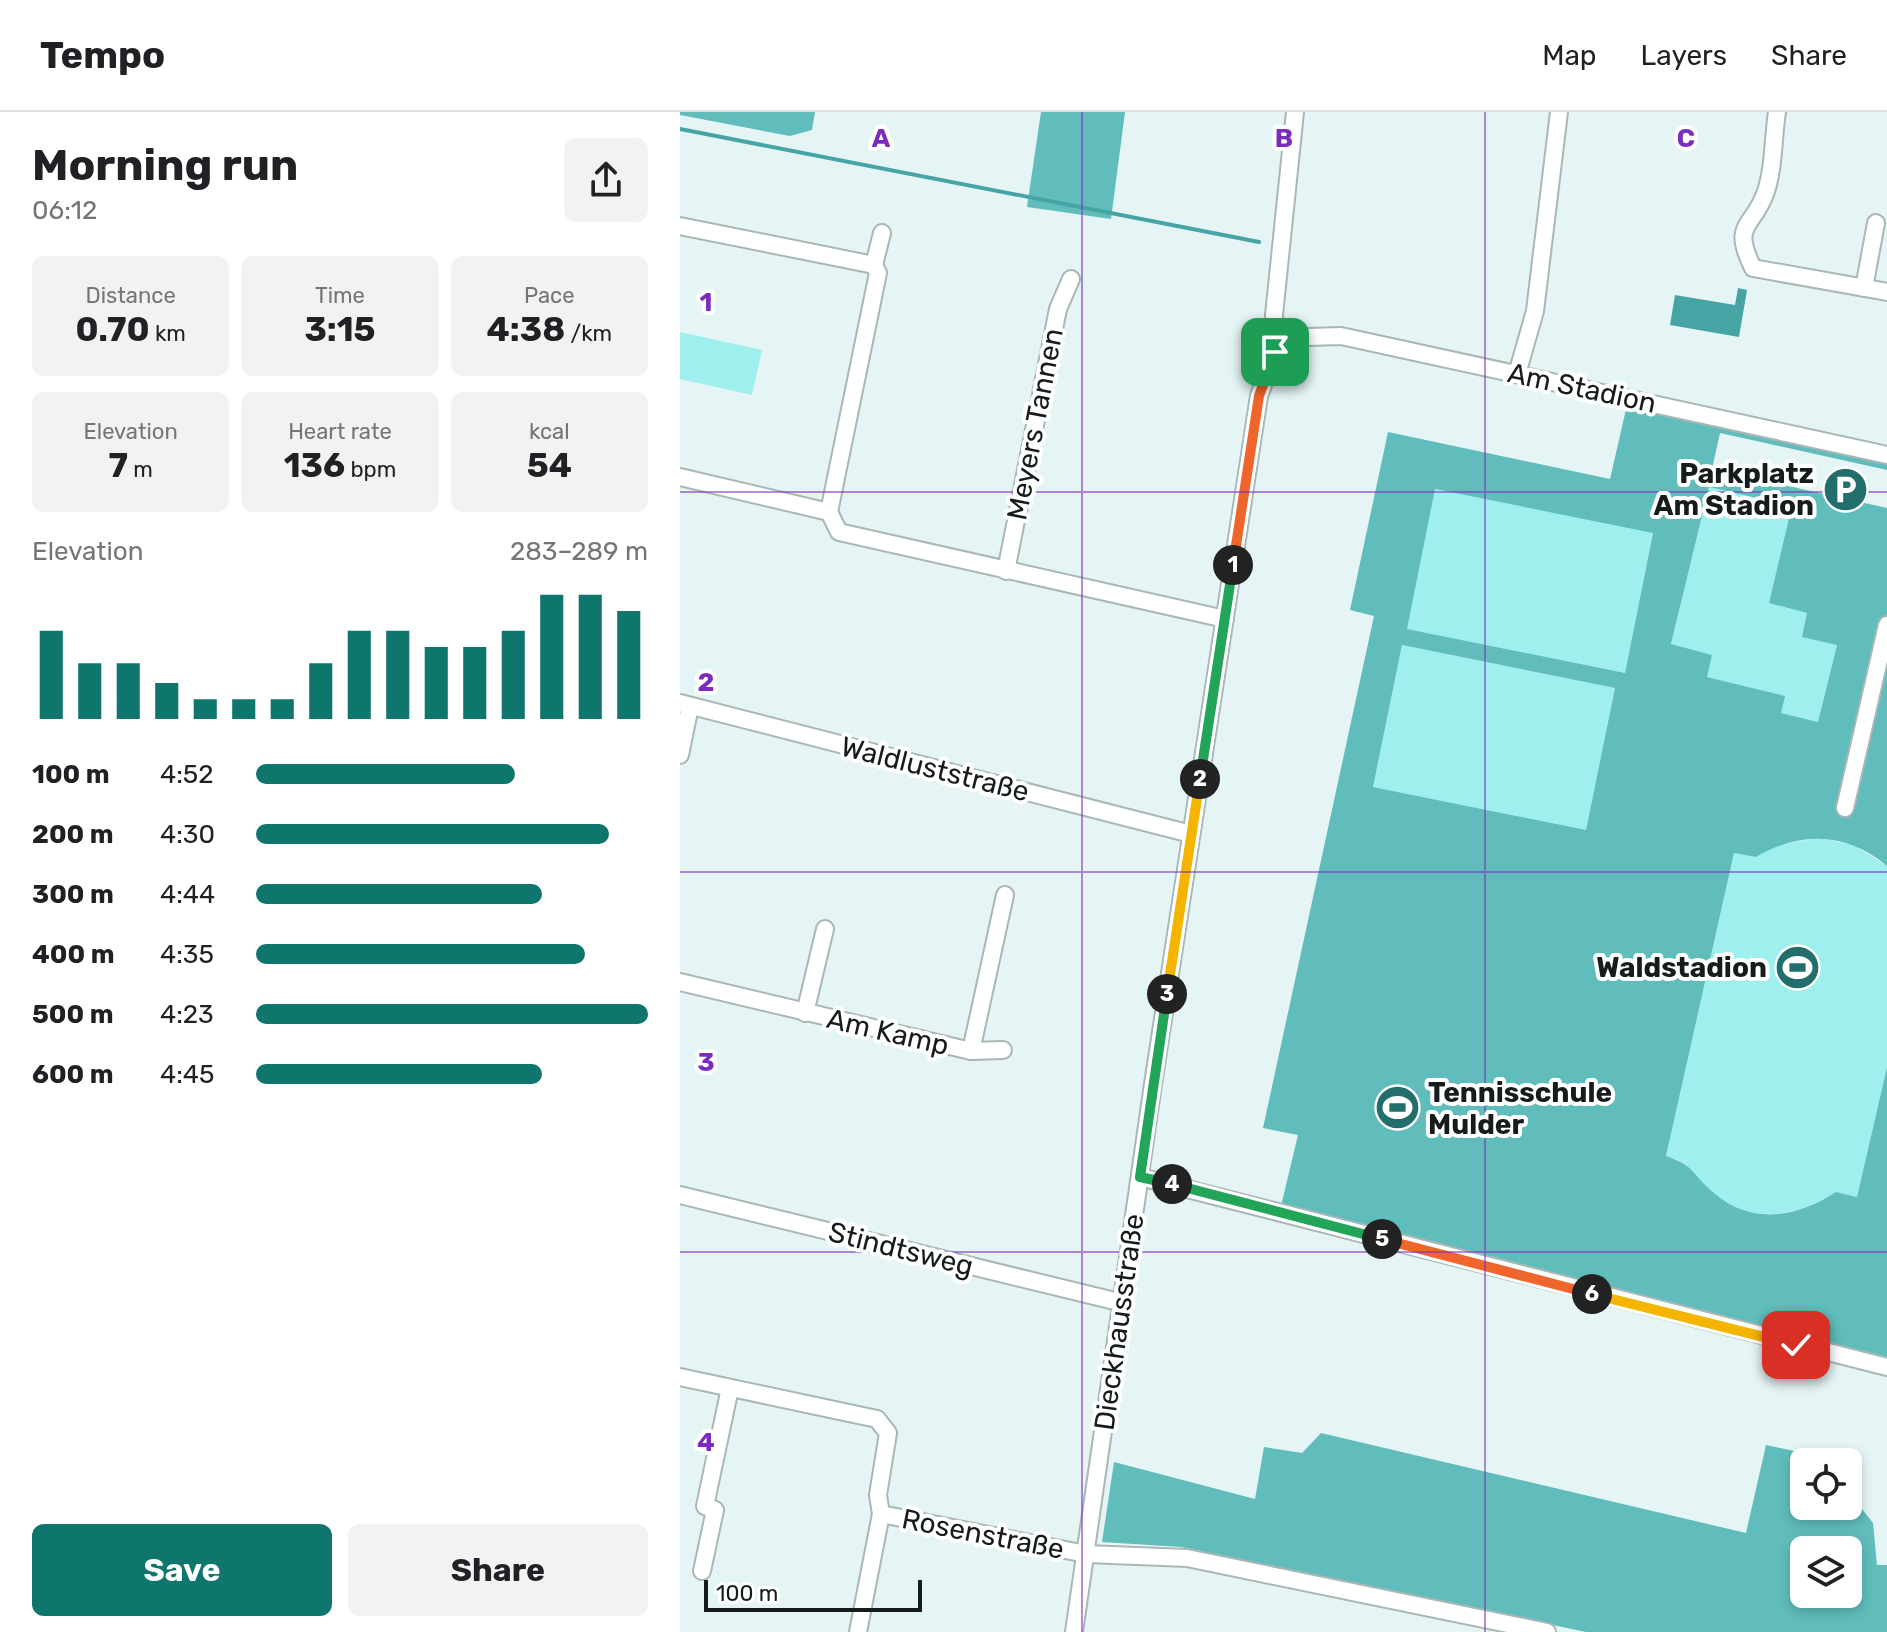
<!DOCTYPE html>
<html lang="en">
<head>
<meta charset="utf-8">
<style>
  :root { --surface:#fff; --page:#f2f2f2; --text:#202124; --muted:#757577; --line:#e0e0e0; --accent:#0f766e }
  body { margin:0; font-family:Rubik,sans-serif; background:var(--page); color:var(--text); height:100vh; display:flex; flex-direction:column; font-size:30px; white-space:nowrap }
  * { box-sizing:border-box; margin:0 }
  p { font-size:26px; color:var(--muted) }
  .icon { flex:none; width:44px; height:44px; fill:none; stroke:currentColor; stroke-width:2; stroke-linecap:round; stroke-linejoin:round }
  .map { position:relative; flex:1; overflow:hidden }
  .side { display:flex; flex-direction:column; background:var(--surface); width:680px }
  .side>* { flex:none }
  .buttons { position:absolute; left:1110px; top:1336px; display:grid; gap:16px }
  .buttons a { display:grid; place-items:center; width:72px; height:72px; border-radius:12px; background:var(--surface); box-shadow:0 4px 12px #0003; font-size:40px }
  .scale { position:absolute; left:24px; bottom:20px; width:218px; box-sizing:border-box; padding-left:8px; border:4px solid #161b1b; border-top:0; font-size:22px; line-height:28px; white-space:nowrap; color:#161b1b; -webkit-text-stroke:6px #fff; paint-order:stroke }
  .pin { position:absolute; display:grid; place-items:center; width:68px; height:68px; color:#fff; margin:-34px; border-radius:16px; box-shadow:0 4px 12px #0006 }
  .km { position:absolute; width:40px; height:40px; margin:-20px; border-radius:50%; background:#222; color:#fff; font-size:22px; line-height:40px; text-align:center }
  .round { display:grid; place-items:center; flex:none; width:84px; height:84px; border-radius:12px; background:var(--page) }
  .headline { display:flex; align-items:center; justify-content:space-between; height:136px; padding:0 32px }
  h1 { font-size:44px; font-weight:700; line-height:60px }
  .metrics { display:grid; grid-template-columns:repeat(3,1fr); gap:12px; height:136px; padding:8px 32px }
  .metrics div { display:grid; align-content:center; border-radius:12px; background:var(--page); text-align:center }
  .metrics b { font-size:34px; font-weight:700 }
  .metrics small { font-size:22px; font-weight:400 }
  .metrics p { font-size:22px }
  .chart { height:224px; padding:16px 32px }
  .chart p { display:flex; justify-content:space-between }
  .chart svg { width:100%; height:144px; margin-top:8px; stroke:var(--accent); stroke-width:6 }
  .button { display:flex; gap:16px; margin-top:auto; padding:16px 32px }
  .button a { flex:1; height:92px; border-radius:12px; background:var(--accent); color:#fff; font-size:32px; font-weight:700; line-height:92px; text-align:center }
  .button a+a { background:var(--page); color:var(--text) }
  ul { padding:0 32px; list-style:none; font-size:26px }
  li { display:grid; grid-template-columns:128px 96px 1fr; align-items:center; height:60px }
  li i { height:20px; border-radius:10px; background:var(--accent) }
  header { display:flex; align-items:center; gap:48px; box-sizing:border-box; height:112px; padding:0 40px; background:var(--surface); border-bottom:2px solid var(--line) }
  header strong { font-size:38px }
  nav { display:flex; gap:44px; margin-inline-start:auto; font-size:28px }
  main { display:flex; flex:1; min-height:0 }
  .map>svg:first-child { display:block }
</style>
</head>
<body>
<header>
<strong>Tempo</strong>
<nav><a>Map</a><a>Layers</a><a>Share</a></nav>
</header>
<main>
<section class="side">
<div class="headline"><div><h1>Morning run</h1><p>06:12</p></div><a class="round"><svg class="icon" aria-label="share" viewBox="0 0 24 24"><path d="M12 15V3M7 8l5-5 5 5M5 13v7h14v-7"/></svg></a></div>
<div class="metrics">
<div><p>Distance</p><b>0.70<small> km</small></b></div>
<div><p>Time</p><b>3:15</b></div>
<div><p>Pace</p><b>4:38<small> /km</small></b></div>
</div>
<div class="metrics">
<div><p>Elevation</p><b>7<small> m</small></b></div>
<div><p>Heart rate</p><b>136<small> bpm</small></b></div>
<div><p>kcal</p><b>54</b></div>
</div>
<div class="chart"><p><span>Elevation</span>283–289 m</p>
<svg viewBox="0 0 160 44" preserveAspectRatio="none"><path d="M5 44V17M15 44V27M25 44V27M35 44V33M45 44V38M55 44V38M65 44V38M75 44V27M85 44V17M95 44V17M105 44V22M115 44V22M125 44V17M135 44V6M145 44V6M155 44V11"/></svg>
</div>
<ul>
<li><b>100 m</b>4:52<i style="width:66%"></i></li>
<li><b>200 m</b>4:30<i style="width:90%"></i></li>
<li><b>300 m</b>4:44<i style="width:73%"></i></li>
<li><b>400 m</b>4:35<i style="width:84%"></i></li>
<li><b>500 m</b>4:23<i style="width:100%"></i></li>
<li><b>600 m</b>4:45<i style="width:73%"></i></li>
</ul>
<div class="button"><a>Save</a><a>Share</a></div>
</section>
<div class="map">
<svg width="1207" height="1520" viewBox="0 0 1207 1520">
  <rect width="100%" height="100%" fill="#e5f4f4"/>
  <g fill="#9fefee">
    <path d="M0,220L82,238L72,283L0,267Z"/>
    <path d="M1029,374L1113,394L1089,491L1128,501L1157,533L1138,610L1101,601L1104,584L1027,565L991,533Z"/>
    <path d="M754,377L973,420L945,561L726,517Z"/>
    <path d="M722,533L935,576L906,719L693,675Z"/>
    <path d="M1139,726L1174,733L1207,754V955L1177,1085L1156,1080C1114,1106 1068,1114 1029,1077C1011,1060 1010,1050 986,1044L1054,741L1076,745L1096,733Z"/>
  </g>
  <g fill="#60bdbb" fill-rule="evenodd">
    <path d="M0,0H135L132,18L110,24L0,3Z"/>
    <path d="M361,0H445L431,107L347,95Z"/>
    <path d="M947,293L1207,347V358L1040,321L1032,357L1207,396V754C1167,720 1120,719 1076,745L1054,741L986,1044C1016,1054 1011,1062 1034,1081C1072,1114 1117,1105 1156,1080L1177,1085L1207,955V1245L601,1094L618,1023L583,1016L694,504L670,498L708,320L930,367ZM1029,375L1112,394L1089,491L1127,501L1122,525L1157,533L1138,610L1101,601L1105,584L1027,565L1032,543L991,532ZM755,377L973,421L945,561L727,517ZM722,533L935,576L906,718L693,675Z"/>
    <path d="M641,1321L1066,1421L1086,1333L1142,1345L1146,1350H1124V1394H1168V1379L1193,1411L1197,1453H1207V1520H906L501,1435L422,1430L434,1350L575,1387L584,1335L622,1341ZM1124,1438H1168V1482H1124Z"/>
  </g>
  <path fill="#46a5a4" d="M1058,176L1067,178L1059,225L990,213L995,183L1055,193Z"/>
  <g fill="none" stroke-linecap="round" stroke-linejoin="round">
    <path stroke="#46a5a4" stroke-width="4" d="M0,17L579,130"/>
    <defs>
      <g id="minor">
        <path d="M1097,0C1093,25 1094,58 1085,82C1072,117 1051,111 1073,156L1207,180"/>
        <path d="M0,114L194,153L198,161L149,400"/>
        <path d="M194,153L202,121"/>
        <path d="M1184,176L1196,111"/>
        <path d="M596,226L661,224L1207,343"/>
        <path d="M837,262L855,199L879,0"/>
        <path d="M0,365L149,400L159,420L545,507"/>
        <path d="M326,459L378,197L391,167"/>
        <path d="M0,591L511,722"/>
        <path d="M0,643L10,594"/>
        <path d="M1165,696L1207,513"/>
        <path d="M0,870L291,939L323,938"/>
        <path d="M125,901L145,817"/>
        <path d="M291,939L325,783"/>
        <path d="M460,1065L1207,1255"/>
        <path d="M0,1083L443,1191"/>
        <path d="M0,1265L197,1307L208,1321L198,1383L201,1402L406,1442L507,1446L867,1520"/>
        <path d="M22,1459L35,1398L25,1394L50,1276"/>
        <path d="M178,1520L201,1402"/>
        <path d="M394,1520L473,972L579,284L595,240L594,203L615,0"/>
      </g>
    </defs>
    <use href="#minor" stroke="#a9b7b7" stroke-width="20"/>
    <use href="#minor" stroke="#fff" stroke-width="16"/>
  </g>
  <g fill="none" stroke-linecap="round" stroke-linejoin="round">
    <defs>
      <path id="split-1" d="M553,453L579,284L595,240"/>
      <path id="split-2" d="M520,667L553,453"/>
      <path id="split-3" d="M487,882L520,667"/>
      <path id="split-4" d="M487,882L460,1065L492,1072"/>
      <path id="split-5" d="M492,1072L702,1127"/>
      <path id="split-6" d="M702,1127L912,1182"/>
      <path id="split-7" d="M912,1182L1116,1233"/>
    </defs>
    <use href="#split-1" stroke="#fff" stroke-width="16"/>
    <use href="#split-2" stroke="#fff" stroke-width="16"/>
    <use href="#split-3" stroke="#fff" stroke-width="16"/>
    <use href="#split-4" stroke="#fff" stroke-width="16"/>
    <use href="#split-5" stroke="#fff" stroke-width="16"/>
    <use href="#split-6" stroke="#fff" stroke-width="16"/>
    <use href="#split-7" stroke="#fff" stroke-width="16"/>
    <use href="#split-1" stroke="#f0652b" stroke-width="10"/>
    <use href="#split-2" stroke="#22a559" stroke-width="10"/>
    <use href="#split-3" stroke="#f5b400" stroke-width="10"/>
    <use href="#split-4" stroke="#22a559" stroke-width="10"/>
    <use href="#split-5" stroke="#22a559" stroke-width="10"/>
    <use href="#split-6" stroke="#f0652b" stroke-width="10"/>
    <use href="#split-7" stroke="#f5b400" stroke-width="10"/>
  </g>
  <path fill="none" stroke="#7b2cbf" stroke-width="2" stroke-opacity="0.55" d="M402,0V1520M805,0V1520M0,380H1207M0,760H1207M0,1140H1207"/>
  <defs>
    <symbol id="parking-disc" viewBox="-11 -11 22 22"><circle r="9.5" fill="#226e6d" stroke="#fff"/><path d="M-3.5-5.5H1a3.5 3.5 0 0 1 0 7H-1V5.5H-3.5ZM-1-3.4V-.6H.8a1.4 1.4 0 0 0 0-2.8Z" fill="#fff"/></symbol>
    <symbol id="stadium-disc" viewBox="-11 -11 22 22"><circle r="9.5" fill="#226e6d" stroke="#fff"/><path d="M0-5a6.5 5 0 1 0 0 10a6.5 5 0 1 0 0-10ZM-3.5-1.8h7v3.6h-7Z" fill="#fff"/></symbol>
  </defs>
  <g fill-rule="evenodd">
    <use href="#parking-disc" x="1140" y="352" width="51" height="51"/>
    <use href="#stadium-disc" x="1092" y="830" width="51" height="51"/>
    <use href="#stadium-disc" x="692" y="970" width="51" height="51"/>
  </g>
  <g text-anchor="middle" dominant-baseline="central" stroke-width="8" stroke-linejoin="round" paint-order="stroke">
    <g font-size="28" fill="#161b1b" stroke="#fff">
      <text transform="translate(902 276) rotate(12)">Am Stadion</text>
      <text transform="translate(355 312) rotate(-79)">Meyers Tannen</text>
      <text transform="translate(255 657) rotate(14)">Waldluststraße</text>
      <text transform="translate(208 920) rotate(13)">Am Kamp</text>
      <text transform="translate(221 1137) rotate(14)">Stindtsweg</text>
      <text transform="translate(439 1210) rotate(-82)">Dieckhausstraße</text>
      <text transform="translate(303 1422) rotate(11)">Rosenstraße</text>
    </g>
    <g font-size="28" font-weight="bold" fill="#161b1b" stroke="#fff" text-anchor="end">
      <text x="1134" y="361">Parkplatz<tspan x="1134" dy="32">Am Stadion</tspan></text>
      <text x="1087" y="855">Waldstadion</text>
      <text x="748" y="980" text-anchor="start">Tennisschule<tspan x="748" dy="32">Mulder</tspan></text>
    </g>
  </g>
  <g font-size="26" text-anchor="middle" font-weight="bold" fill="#7b2cbf" stroke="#fff" stroke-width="8" stroke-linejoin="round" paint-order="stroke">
    <text x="201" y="35">A</text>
    <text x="604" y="35">B</text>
    <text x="1006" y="35">C</text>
    <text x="26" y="199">1</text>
    <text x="26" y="579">2</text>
    <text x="26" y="959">3</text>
    <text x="26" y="1339">4</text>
  </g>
</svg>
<div class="buttons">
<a><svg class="icon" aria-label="locate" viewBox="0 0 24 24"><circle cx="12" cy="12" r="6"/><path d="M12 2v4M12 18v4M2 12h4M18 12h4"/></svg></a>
<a><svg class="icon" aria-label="layers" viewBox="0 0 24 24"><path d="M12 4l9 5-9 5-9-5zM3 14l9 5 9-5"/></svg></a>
</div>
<div class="scale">100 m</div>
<div class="pin" style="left:595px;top:240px;background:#1e9e55"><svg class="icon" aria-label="arrive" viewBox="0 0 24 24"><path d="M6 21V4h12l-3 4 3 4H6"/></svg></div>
<div class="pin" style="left:1116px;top:1233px;background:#d93025"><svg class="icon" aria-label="check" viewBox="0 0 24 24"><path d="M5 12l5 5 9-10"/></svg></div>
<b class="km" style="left:553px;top:453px">1</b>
<b class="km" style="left:520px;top:667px">2</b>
<b class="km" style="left:487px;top:882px">3</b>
<b class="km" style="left:492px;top:1072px">4</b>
<b class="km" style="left:702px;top:1127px">5</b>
<b class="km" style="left:912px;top:1182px">6</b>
</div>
</main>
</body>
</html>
